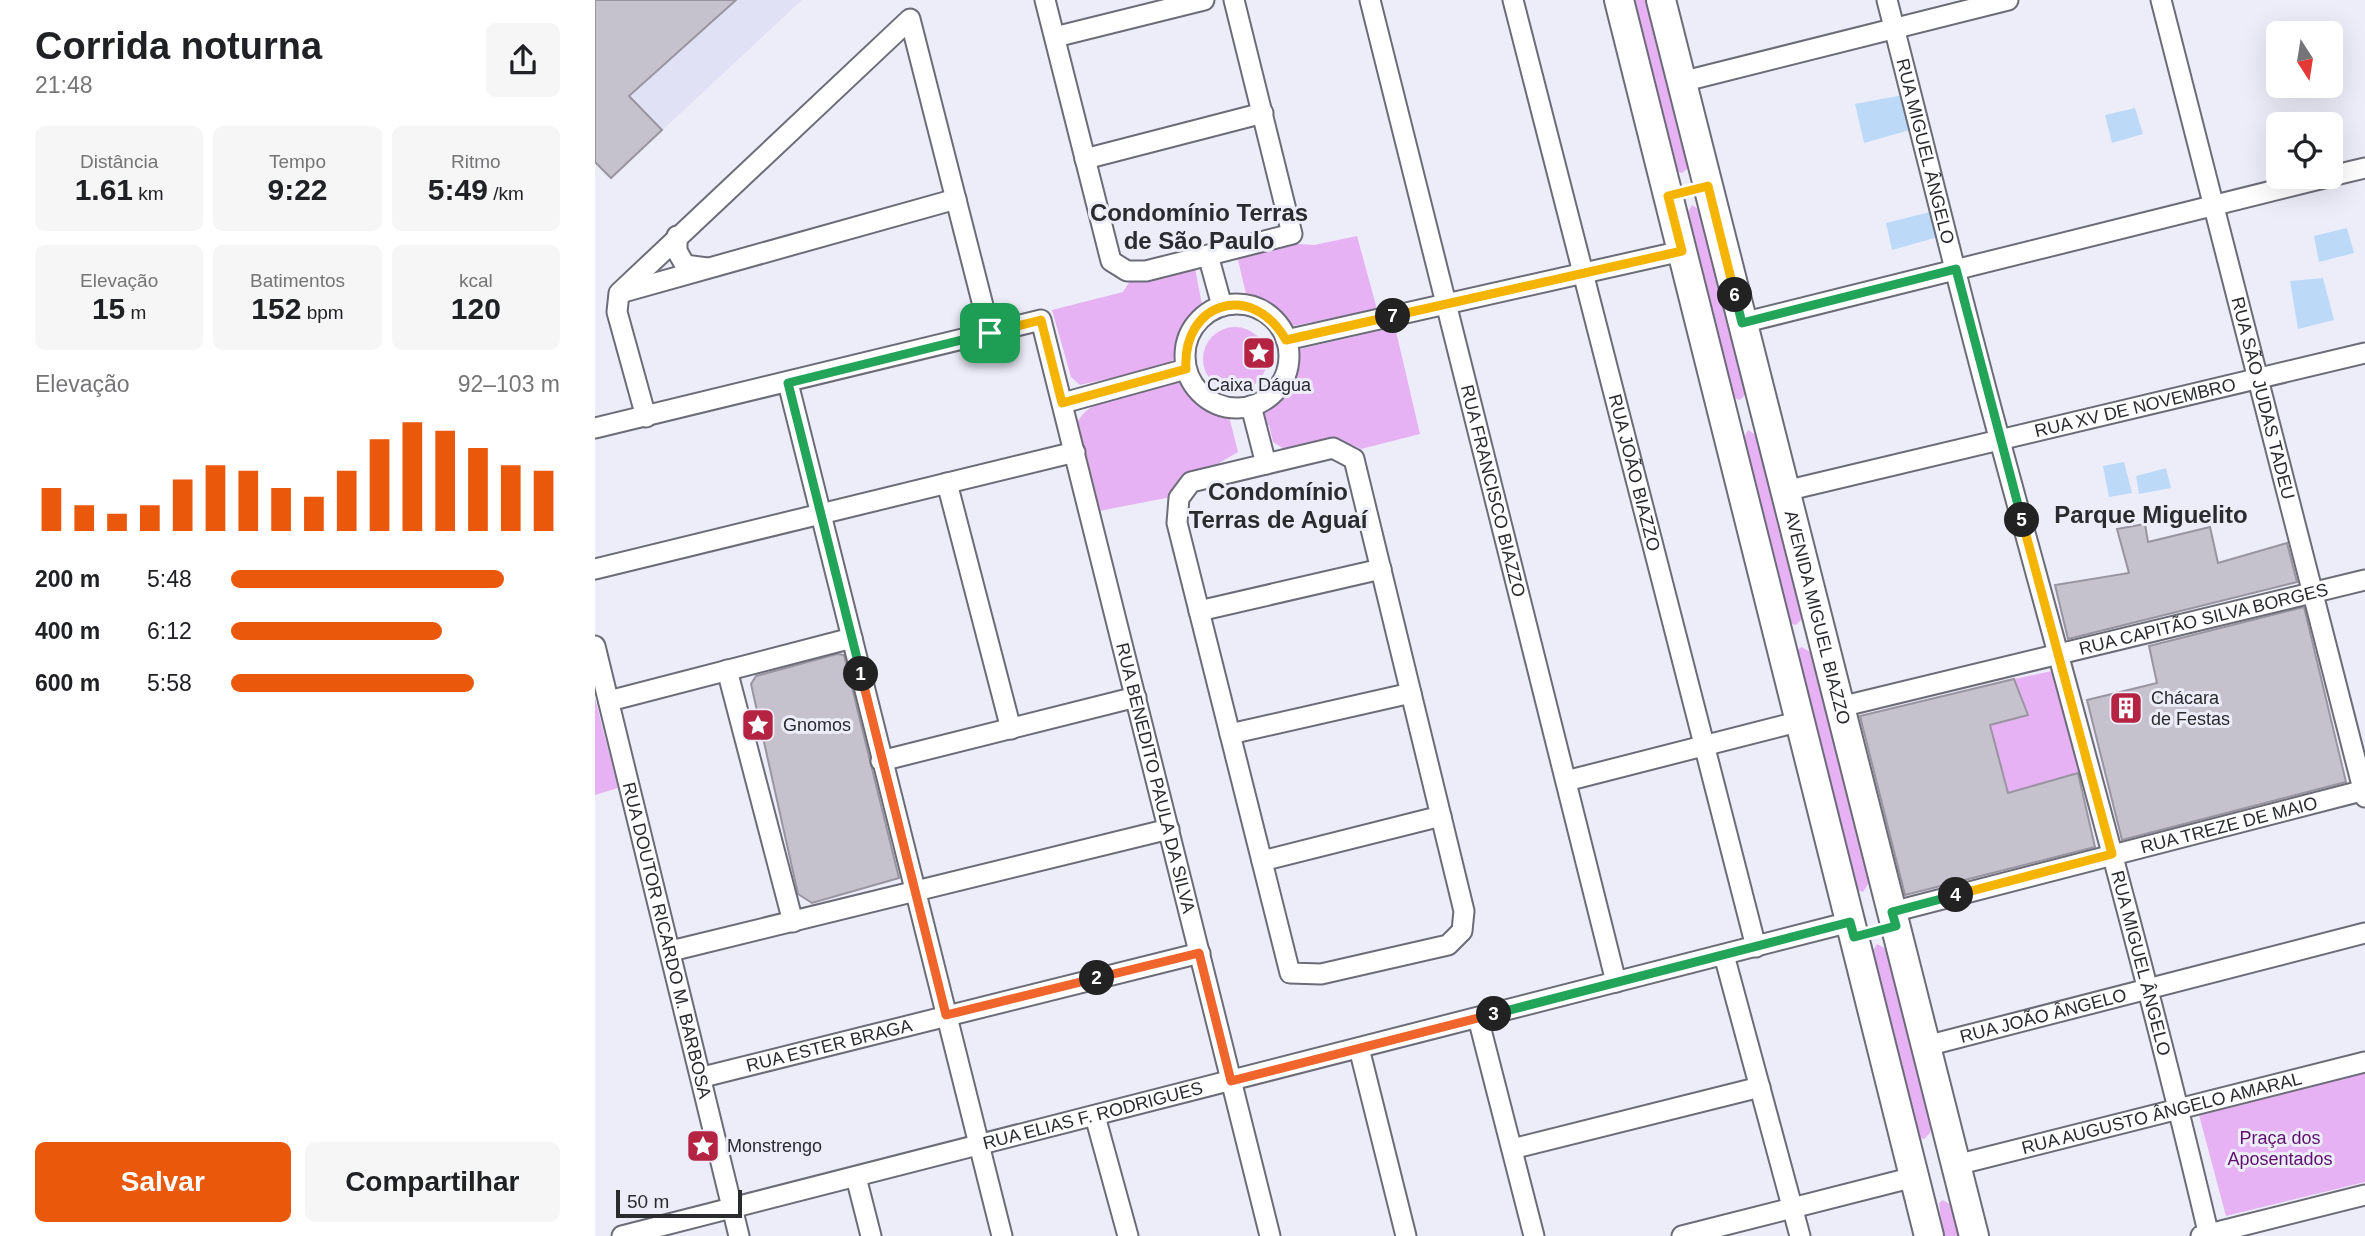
<!DOCTYPE html>
<html lang="pt">
<head>
<meta charset="utf-8">
<style>
  :root { --surface:#fff; --page:#f6f6f6; --text:#202124; --muted:#757577; --accent:#ea580c }
  body { margin:0; font-family:Arial,sans-serif; background:var(--page); color:var(--text); height:100vh; display:flex; flex-direction:column; font-size:26px; white-space:nowrap }
  * { box-sizing:border-box; margin:0 }
  p { font-size:23px; color:var(--muted) }
  .icon { flex:none; width:38px; height:38px; fill:none; stroke:currentColor; stroke-width:2; stroke-linecap:round; stroke-linejoin:round }
  .map { position:relative; flex:1; overflow:hidden }
  .sheet { display:flex; flex-direction:column; background:var(--surface); width:595px }
  .sheet>* { flex:none }
  .needle { width:46px; rotate:168deg }
  .tools { position:absolute; left:1671px; top:21px; display:grid; gap:14px }
  .tools a { display:grid; place-items:center; width:77px; height:77px; border-radius:10px; background:var(--surface); box-shadow:0 7px 28px #0002; font-size:35px }
  .scale { position:absolute; left:21px; bottom:18px; width:126px; box-sizing:border-box; padding-left:7px; border:4px solid #2a2b2f; border-top:0; font-size:19px; line-height:24px; white-space:nowrap; color:#2a2b2f; -webkit-text-stroke:5px #ededfa; paint-order:stroke }
  .pin { position:absolute; display:grid; place-items:center; width:60px; height:60px; color:#fff; margin:-30px; border-radius:14px; box-shadow:0 4px 10px #0006 }
  .km { position:absolute; width:35px; height:35px; margin:-18px; border-radius:50%; background:#222; color:#fff; font-size:19px; line-height:35px; text-align:center }
  .round { display:grid; place-items:center; flex:none; width:74px; height:74px; border-radius:10px; background:var(--page) }
  .head { display:flex; align-items:center; justify-content:space-between; height:119px; padding:0 35px }
  h1 { font-size:38px; font-weight:700; line-height:52px }
  .figures { display:grid; grid-template-columns:repeat(3,1fr); gap:10px; height:119px; padding:7px 35px }
  .figures div { display:grid; align-content:center; border-radius:10px; background:var(--page); text-align:center }
  .figures b { font-size:30px; font-weight:700 }
  .figures small { font-size:19px; font-weight:400 }
  .figures p { font-size:19px }
  .chart { height:196px; padding:14px 35px }
  .chart p { display:flex; justify-content:space-between }
  .chart svg { width:100%; height:126px; margin-top:7px; stroke:var(--accent); stroke-width:6 }
  .button { display:flex; gap:14px; margin-top:auto; padding:14px 35px }
  .button a { flex:1; height:80px; border-radius:10px; background:var(--accent); color:#fff; font-size:28px; font-weight:700; line-height:80px; text-align:center }
  .button a+a { background:var(--page); color:var(--text) }
  ul { padding:0 35px; list-style:none; font-size:23px }
  li { display:grid; grid-template-columns:112px 84px 1fr; align-items:center; height:52px }
  li i { height:18px; border-radius:9px; background:var(--accent) }
  main { display:flex; flex:1; min-height:0 }
  .map>svg:first-child { display:block }
</style>
</head>
<body>
<main>
<section class="sheet">
<div class="head"><div><h1>Corrida noturna</h1><p>21:48</p></div><a class="round"><svg class="icon" aria-label="share" viewBox="0 0 24 24"><path d="M12 15V3M7 8l5-5 5 5M5 13v7h14v-7"/></svg></a></div>
<div class="figures">
<div><p>Distância</p><b>1.61<small> km</small></b></div>
<div><p>Tempo</p><b>9:22</b></div>
<div><p>Ritmo</p><b>5:49<small> /km</small></b></div>
</div>
<div class="figures">
<div><p>Elevação</p><b>15<small> m</small></b></div>
<div><p>Batimentos</p><b>152<small> bpm</small></b></div>
<div><p>kcal</p><b>120</b></div>
</div>
<div class="chart"><p><span>Elevação</span>92–103 m</p>
<svg viewBox="0 0 160 44" preserveAspectRatio="none"><path d="M5 44V29M15 44V35M25 44V38M35 44V35M45 44V26M55 44V21M65 44V23M75 44V29M85 44V32M95 44V23M105 44V12M115 44V6M125 44V9M135 44V15M145 44V21M155 44V23"/></svg>
</div>
<ul>
<li><b>200 m</b>5:48<i style="width:83%"></i></li>
<li><b>400 m</b>6:12<i style="width:64%"></i></li>
<li><b>600 m</b>5:58<i style="width:74%"></i></li>
</ul>
<div class="button"><a>Salvar</a><a>Compartilhar</a></div>
</section>
<div class="map">
<svg width="1770" height="1236" viewBox="0 0 1770 1236">
  <rect width="100%" height="100%" fill="#ededfa"/>
  <path fill="#e0e1f5" d="M0,0H207L16,178L0,162Z"/>
  <g fill="#e7b2f3">
    <path d="M1037,0H1054L1094,161L1093,168L1087,173L1081,171Z"/>
    <path d="M1097,205L1108,212L1151,388L1150,395L1145,400L1138,398L1091,216Z"/>
    <path d="M762,236L782,309L698,326L678,305L652,298L642,256L689,243L719,245Z"/>
    <path d="M600,268L607,305L585,341L578,360L568,366L485,385L476,377L457,310L528,292L535,281Z"/>
    <path d="M800,327L825,434L766,449C740,435 721,445 694,452L678,442L674,425L668,426L665,409C693,399 700,376 705,349Z"/>
    <circle cx="640" cy="359" r="32"/>
    <path d="M584,381L599,401L634,416L643,452L614,469L586,476L576,497L504,511C499,491 482,446 482,428C483,397 559,387 584,381Z"/>
    <path d="M1153,430L1164,437L1207,613L1206,620L1201,625L1194,623L1147,441Z"/>
    <path d="M1207,647L1218,654L1275,881L1268,892L1262,890L1258,883L1201,658L1202,650Z"/>
    <path d="M1457,671L1485,772L1413,793L1395,725L1433,715L1419,679Z"/>
    <path d="M0,698L23,788L0,795Z"/>
    <path d="M1282,944L1293,950L1336,1126L1335,1133L1329,1139L1323,1137L1276,954Z"/>
    <path d="M1770,1073V1182L1631,1216L1604,1115Z"/>
    <path d="M1348,1200L1359,1207L1366,1236H1348L1344,1203Z"/>
  </g>
  <g fill="#bcdaf7">
    <path d="M1308,95L1315,130L1269,143L1260,104Z"/>
    <path d="M1540,108L1548,134L1517,143L1510,115Z"/>
    <path d="M1335,212L1343,237L1297,250L1291,223Z"/>
    <path d="M1752,228L1759,253L1724,262L1719,236Z"/>
    <path d="M1728,278L1739,320L1703,329L1695,281Z"/>
    <path d="M1529,462L1537,493L1514,497L1508,466Z"/>
    <path d="M1571,468L1576,488L1544,494L1541,476Z"/>
  </g>
  <g fill="#c5c1cd" stroke="#9995a0" stroke-width="2">
    <path d="M0,0H141L34,96L67,130L16,178L0,162Z"/>
    <path d="M1550,524L1553,542L1615,527L1623,563L1692,543L1702,582L1473,639L1460,585L1534,573L1522,529Z"/>
    <path d="M1709,607L1751,782L1527,840L1492,700L1562,683L1554,646Z"/>
    <path d="M242,654L249,655L304,878L217,903L203,894L156,684L161,676Z"/>
    <path d="M1419,679L1433,715L1395,725L1413,793L1483,773L1500,847L1310,895L1265,716Z"/>
  </g>
  <g fill="none" stroke-linecap="round" stroke-linejoin="round">
    <defs>
      <g id="street">
        <path d="M450,0L516,261L532,271H551L697,234L639,0"/>
        <path id="s1" d="M775,0L1021,982"/>
        <path id="s2" d="M918,0L1161,947"/>
        <path id="s3" d="M1292,0C1330,147 1365,295 1405,441C1477,706 1551,969 1614,1236"/>
        <path id="s4" d="M1566,0L1770,797"/>
        <path d="M460,37L609,0"/>
        <path d="M1086,82L1413,0"/>
        <path d="M490,159L668,113"/>
        <path d="M1736,176L1770,168"/>
        <path d="M82,236V251L90,265L112,268"/>
        <path d="M613,255L627,306"/>
        <path d="M25,293L361,199"/>
        <circle cx="642" cy="356" r="52"/>
        <path d="M1147,323L1733,177"/>
        <path d="M691,340L1087,251"/>
        <path d="M193,383L407,1236"/>
        <path d="M468,403L591,369"/>
        <path d="M656,406L671,464"/>
        <path d="M51,417L22,312L24,293L315,19L395,333"/>
        <path id="s5" d="M0,428L446,320L675,1236"/>
        <path d="M738,448L759,459L869,911L867,931L853,945L726,974L695,973L582,523L584,498L596,482Z"/>
        <path d="M352,483L416,729"/>
        <path id="s6" d="M1190,491L1770,353"/>
        <path d="M0,569L480,452"/>
        <path d="M604,611L786,569"/>
        <path id="s7" d="M0,646L144,1236"/>
        <path d="M132,670L198,922"/>
        <path d="M14,701L257,638"/>
        <path id="s8" d="M1245,707L1770,580"/>
        <path d="M635,734L816,693"/>
        <path d="M286,761L541,697"/>
        <path d="M971,781L1206,721"/>
        <path d="M667,861L846,816"/>
        <path id="s9" d="M1297,912L1770,790"/>
        <path d="M76,951L574,829"/>
        <path d="M1129,955L1205,1236"/>
        <path d="M883,1018L939,1236"/>
        <path id="s10" d="M1331,1046L1770,933"/>
        <path d="M764,1048L811,1236"/>
        <path id="s11" d="M108,1077L605,953"/>
        <path d="M500,1116L533,1236"/>
        <path d="M917,1149L1165,1087"/>
        <path id="s12" d="M1361,1165L1770,1062"/>
        <path d="M261,1177L276,1236"/>
        <path id="s13" d="M27,1236L1255,922"/>
        <path d="M1087,1236L1319,1177"/>
        <path d="M1606,1236L1770,1195"/>
      </g>
      <g id="secondary">
        <path d="M1024,0L1334,1236"/>
        <path id="s14" d="M1066,0L1379,1236"/>
      </g>
    </defs>
    <use href="#street" stroke="#6b6c77" stroke-width="23"/>
    <use href="#secondary" stroke="#6b6c77" stroke-width="32"/>
    <use href="#street" stroke="#fff" stroke-width="19"/>
    <use href="#secondary" stroke="#fff" stroke-width="28"/>
  </g>
  <g fill="none" stroke-linecap="round" stroke-linejoin="round">
    <defs>
      <path id="split-1" d="M266,674L193,383L395,333"/>
      <path id="split-2" d="M266,674L351,1015L502,978"/>
      <path id="split-3" d="M502,978L604,953L636,1081L899,1014"/>
      <path id="split-4" d="M899,1014L1255,922L1259,937L1301,926L1297,912L1361,895"/>
      <path id="split-5" d="M1361,895L1517,854L1427,520"/>
      <path id="split-6" d="M1140,295L1147,323L1361,269L1427,520"/>
      <path id="split-7" d="M798,316L1087,251L1073,196L1113,186L1140,295"/>
      <path id="split-8" d="M395,333L446,320L467,403L591,369C587,301 658,281 691,340L798,316"/>
    </defs>
    <use href="#split-1" stroke="#fff" stroke-width="14"/>
    <use href="#split-2" stroke="#fff" stroke-width="14"/>
    <use href="#split-3" stroke="#fff" stroke-width="14"/>
    <use href="#split-4" stroke="#fff" stroke-width="14"/>
    <use href="#split-5" stroke="#fff" stroke-width="14"/>
    <use href="#split-6" stroke="#fff" stroke-width="14"/>
    <use href="#split-7" stroke="#fff" stroke-width="14"/>
    <use href="#split-8" stroke="#fff" stroke-width="14"/>
    <use href="#split-1" stroke="#22a559" stroke-width="9"/>
    <use href="#split-2" stroke="#f0652b" stroke-width="9"/>
    <use href="#split-3" stroke="#f0652b" stroke-width="9"/>
    <use href="#split-4" stroke="#22a559" stroke-width="9"/>
    <use href="#split-5" stroke="#f5b400" stroke-width="9"/>
    <use href="#split-6" stroke="#22a559" stroke-width="9"/>
    <use href="#split-7" stroke="#f5b400" stroke-width="9"/>
    <use href="#split-8" stroke="#f5b400" stroke-width="9"/>
  </g>
  <defs>
    <symbol id="sight-square" viewBox="-11 -11 22 22"><rect x="-9" y="-9" width="18" height="18" rx="4" fill="#b52343" stroke="#ededfa"/><path d="M0-6L1.8-2.2L6-1.7L2.9 1.2L3.7 5.4L0 3.3L-3.7 5.4L-2.9 1.2L-6-1.7L-1.8-2.2Z" fill="#fff"/></symbol>
    <symbol id="building-square" viewBox="-11 -11 22 22"><rect x="-9" y="-9" width="18" height="18" rx="4" fill="#b52343" stroke="#ededfa"/><path d="M-4-6H4V6H1V3H-1V6H-4ZM-2.5-4.3h1.7v1.8h-1.7ZM.8-4.3h1.7v1.8H.8ZM-2.5-1h1.7V.8h-1.7ZM.8-1h1.7V.8H.8Z" fill="#fff"/></symbol>
  </defs>
  <g fill-rule="evenodd">
    <use href="#sight-square" x="645" y="334" width="38" height="38"/>
    <use href="#building-square" x="1512" y="689" width="38" height="38"/>
    <use href="#sight-square" x="144" y="706" width="38" height="38"/>
    <use href="#sight-square" x="89" y="1127" width="38" height="38"/>
  </g>
  <g text-anchor="middle" dominant-baseline="central" stroke-width="6" stroke-linejoin="round" paint-order="stroke">
    <g font-size="18" fill="#2a2b2f" stroke="#ededfa">
      <text stroke="none"><textPath href="#s3" startOffset="156">RUA MIGUEL ÂNGELO</textPath></text>
      <text stroke="none"><textPath href="#s4" startOffset="411">RUA SÃO JUDAS TADEU</textPath></text>
      <text stroke="none"><textPath href="#s6" startOffset="360">RUA XV DE NOVEMBRO</textPath></text>
      <text stroke="none"><textPath href="#s2" startOffset="488">RUA JOÃO BIAZZO</textPath></text>
      <text stroke="none"><textPath href="#s1" startOffset="506">RUA FRANCISCO BIAZZO</textPath></text>
      <text stroke="none"><textPath href="#s14" startOffset="637">AVENIDA MIGUEL BIAZZO</textPath></text>
      <text stroke="none"><textPath href="#s8" startOffset="374">RUA CAPITÃO SILVA BORGES</textPath></text>
      <text stroke="none"><textPath href="#s5" startOffset="931">RUA BENEDITO PAULA DA SILVA</textPath></text>
      <text stroke="none"><textPath href="#s9" startOffset="348">RUA TREZE DE MAIO</textPath></text>
      <text stroke="none"><textPath href="#s7" startOffset="303">RUA DOUTOR RICARDO M. BARBOSA</textPath></text>
      <text stroke="none"><textPath href="#s3" startOffset="996">RUA MIGUEL ÂNGELO</textPath></text>
      <text stroke="none"><textPath href="#s10" startOffset="121">RUA JOÃO ÂNGELO</textPath></text>
      <text stroke="none"><textPath href="#s11" startOffset="130">RUA ESTER BRAGA</textPath></text>
      <text stroke="none"><textPath href="#s12" startOffset="212">RUA AUGUSTO ÂNGELO AMARAL</textPath></text>
      <text stroke="none"><textPath href="#s13" startOffset="486">RUA ELIAS F. RODRIGUES</textPath></text>
    </g>
    <g font-size="18" fill="#2a2b2f" stroke="#ededfa" text-anchor="start">
      <text x="664" y="385" text-anchor="middle">Caixa Dágua</text>
      <text x="1556" y="698">Chácara<tspan x="1556" dy="21">de Festas</tspan></text>
      <text x="188" y="725">Gnomos</text>
      <text x="132" y="1146">Monstrengo</text>
    </g>
    <g font-size="18" fill="#5f106f" stroke="#ededfa">
      <text x="1685" y="1138">Praça dos<tspan x="1685" dy="21">Aposentados</tspan></text>
    </g>
    <g font-size="24" font-weight="bold" fill="#2a2b2f" stroke="#ededfa">
      <text x="604" y="212">Condomínio Terras<tspan x="604" dy="28">de São Paulo</tspan></text>
      <text x="683" y="491">Condomínio<tspan x="683" dy="28">Terras de Aguaí</tspan></text>
      <text x="1556" y="514">Parque Miguelito</text>
    </g>
  </g>
</svg>
<div class="tools">
<a><svg class="needle" viewBox="-14 -14 28 28"><path d="M0-13l5 13h-10z" fill="#e53935"/><path d="M0 13l5-13h-10z" fill="#757577"/></svg></a>
<a><svg class="icon" aria-label="locate" viewBox="0 0 24 24"><circle cx="12" cy="12" r="6"/><path d="M12 2v4M12 18v4M2 12h4M18 12h4"/></svg></a>
</div>
<div class="scale">50 m</div>
<div class="pin" style="left:395px;top:333px;background:#1e9e55"><svg class="icon" aria-label="arrive" viewBox="0 0 24 24"><path d="M6 21V4h12l-3 4 3 4H6"/></svg></div>
<b class="km" style="left:266px;top:674px">1</b>
<b class="km" style="left:502px;top:978px">2</b>
<b class="km" style="left:899px;top:1014px">3</b>
<b class="km" style="left:1361px;top:895px">4</b>
<b class="km" style="left:1427px;top:520px">5</b>
<b class="km" style="left:1140px;top:295px">6</b>
<b class="km" style="left:798px;top:316px">7</b>
</div>
</main>
</body>
</html>
